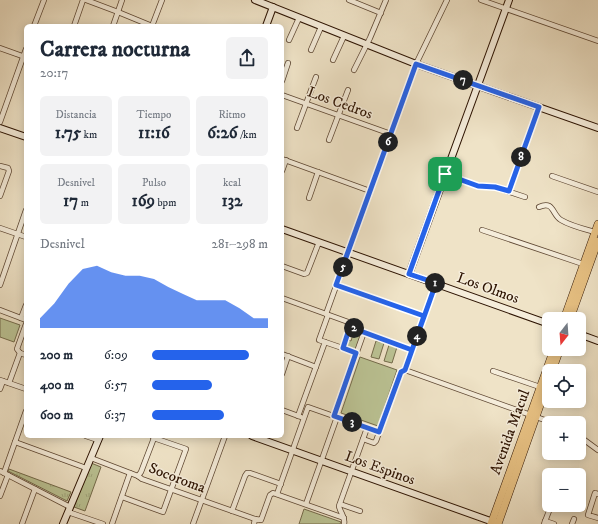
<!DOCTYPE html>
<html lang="es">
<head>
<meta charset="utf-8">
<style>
  :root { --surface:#fff; --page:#f2f2f3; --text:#1f2937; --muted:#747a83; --accent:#2563eb }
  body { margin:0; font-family:"IM FELL DW Pica",serif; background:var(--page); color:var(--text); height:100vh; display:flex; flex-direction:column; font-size:15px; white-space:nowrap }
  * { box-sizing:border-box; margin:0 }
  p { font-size:13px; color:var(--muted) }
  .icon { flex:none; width:22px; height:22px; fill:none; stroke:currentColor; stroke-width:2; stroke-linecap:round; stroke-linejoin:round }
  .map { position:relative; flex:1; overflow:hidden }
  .sheet { position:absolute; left:24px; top:24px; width:260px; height:414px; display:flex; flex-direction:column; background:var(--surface); border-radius:6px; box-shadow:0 2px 10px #0003 }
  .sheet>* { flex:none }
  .needle { width:26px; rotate:197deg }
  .fabs { position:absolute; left:542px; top:312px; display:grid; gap:8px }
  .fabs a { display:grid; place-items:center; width:44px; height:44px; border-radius:6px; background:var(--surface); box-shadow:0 2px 10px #0003; font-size:20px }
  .pin { position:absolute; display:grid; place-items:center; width:34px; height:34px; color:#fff; margin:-17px; border-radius:8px; box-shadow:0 2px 6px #0006 }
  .km { position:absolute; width:20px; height:20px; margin:-10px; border-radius:50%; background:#222; color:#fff; font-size:11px; line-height:20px; text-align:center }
  .round { display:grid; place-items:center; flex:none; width:42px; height:42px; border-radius:6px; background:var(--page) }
  .head { display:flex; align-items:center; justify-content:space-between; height:68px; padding:0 16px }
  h1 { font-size:22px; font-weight:700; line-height:30px }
  .stats { display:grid; grid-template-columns:repeat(3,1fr); gap:6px; height:68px; padding:4px 16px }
  .stats div { display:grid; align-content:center; border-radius:6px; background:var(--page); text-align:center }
  .stats b { font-size:17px; font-weight:700 }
  .stats small { font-size:11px; font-weight:400 }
  .stats p { font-size:11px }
  .chart { height:112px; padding:8px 16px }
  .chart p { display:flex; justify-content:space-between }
  .chart svg { width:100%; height:72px; margin-top:4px; fill:var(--accent); opacity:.7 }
  ul { padding:0 16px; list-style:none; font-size:13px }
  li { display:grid; grid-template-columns:64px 48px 1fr; align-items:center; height:30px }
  li i { height:10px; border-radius:5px; background:var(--accent) }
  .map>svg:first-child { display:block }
</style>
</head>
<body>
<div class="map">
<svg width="598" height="524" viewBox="0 0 598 524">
  <defs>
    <pattern id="grass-tufts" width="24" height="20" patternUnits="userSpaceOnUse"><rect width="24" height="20" fill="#bbc394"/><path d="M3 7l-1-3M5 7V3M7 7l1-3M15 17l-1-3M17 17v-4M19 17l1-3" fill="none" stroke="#a1a77e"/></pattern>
  </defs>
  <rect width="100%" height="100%" fill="#efe3c7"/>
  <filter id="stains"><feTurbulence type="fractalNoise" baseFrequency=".005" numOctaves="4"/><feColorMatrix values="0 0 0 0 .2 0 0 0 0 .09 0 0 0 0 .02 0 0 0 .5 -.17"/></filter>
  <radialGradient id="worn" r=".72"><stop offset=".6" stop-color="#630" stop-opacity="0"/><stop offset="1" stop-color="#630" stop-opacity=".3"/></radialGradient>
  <g fill="url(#grass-tufts)" stroke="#746b4b">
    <path d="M354,331L362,334L356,351L345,347L348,340L351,341Z"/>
    <path d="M91,463L101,467L85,511L74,507Z"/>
    <path d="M9,469L71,492L67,501L8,471Z"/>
  </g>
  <g fill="#bbc394" stroke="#746b4b">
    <path d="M0,318L20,325L14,342L0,337Z"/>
    <path d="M376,341L384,343L379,359L371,357Z"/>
    <path d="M389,345L397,347L392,363L384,361Z"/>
    <path d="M360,357L397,370L378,426L341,413Z"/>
    <path d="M304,509L341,522L340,524H299Z"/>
  </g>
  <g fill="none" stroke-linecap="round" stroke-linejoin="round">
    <defs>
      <g id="street">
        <path d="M86,0L118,12L152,26"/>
        <path d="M349,0L381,13"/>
        <path d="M481,0L598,41"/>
        <path d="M34,26L44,0"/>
        <path d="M74,26L83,0"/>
        <path d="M113,26L122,0"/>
        <path d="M152,26L162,0"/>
        <path d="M289,40L299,18"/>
        <path d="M0,48L25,57"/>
        <path d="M311,50L321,27"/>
        <path d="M333,60L344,36"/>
        <path d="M354,70L370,38L386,0"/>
        <path d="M282,81L288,63"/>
        <path d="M282,95L391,134"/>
        <path d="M0,122L26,49"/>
        <path d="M297,128L316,77"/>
        <path d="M329,140L348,90"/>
        <path d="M282,159L370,191"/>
        <path d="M0,166L8,168L9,171L0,196"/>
        <path d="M282,171L286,160"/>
        <path d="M445,174L479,186L495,187L525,197"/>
        <path d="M552,176L598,192"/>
        <path d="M509,191L539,107"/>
        <path d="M309,198L318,172"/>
        <path d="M539,207C554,200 552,215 561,220C571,226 584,229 595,232"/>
        <path d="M0,228L26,237"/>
        <path d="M482,230L586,265"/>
        <path d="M282,266L304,274L307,273L319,242"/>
        <path d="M0,285L26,210"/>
        <path d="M336,285L424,316"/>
        <path d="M282,298L351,323L355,329L412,350"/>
        <path d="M0,310L26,320"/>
        <path d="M326,314L416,64L447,0"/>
        <path d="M328,315L319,340L357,353"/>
        <path d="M21,318L26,305"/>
        <path d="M343,348L351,323"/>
        <path d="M20,353L26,355"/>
        <path d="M282,354L316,367"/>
        <path d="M405,370L553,423"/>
        <path d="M493,371L540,387"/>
        <path d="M282,374L288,356"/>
        <path d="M0,380L26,389"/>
        <path d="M9,383L20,353L17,349L26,324"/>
        <path d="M0,389L3,381"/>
        <path d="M282,410L301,417"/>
        <path d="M298,416L325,342"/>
        <path d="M334,416L364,332"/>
        <path d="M86,436L98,440"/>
        <path d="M579,436L598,450"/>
        <path d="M363,439L374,443L376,441L401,372L405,370L436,283"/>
        <path d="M15,442L86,468"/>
        <path d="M91,458L138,476L142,479L255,519"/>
        <path d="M0,471L70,507"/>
        <path d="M4,473L26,411"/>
        <path d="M138,476L141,472L154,438"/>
        <path d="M277,494L308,407L379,432"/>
        <path d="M598,494L595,493L588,515L598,518"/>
        <path d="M0,496L8,475"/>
        <path d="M122,497L163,512L186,449L154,438L152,436"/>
        <path d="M306,504L337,417"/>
        <path d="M340,504L360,511"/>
        <path d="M232,511L245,476L247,473H250L281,484"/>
        <path d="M68,512L103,524"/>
        <path d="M545,521L554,524"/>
        <path d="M22,524L35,489"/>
        <path d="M112,524L130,473"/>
        <path d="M193,524L225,436"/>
        <path d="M254,524L255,519L261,520L270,495L273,493L344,518"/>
        <path d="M344,524C346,517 340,513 339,506L367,428"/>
        <path d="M544,524L549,511"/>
        <path d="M572,524L574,519"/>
      </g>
      <g id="secondary">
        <path d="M255,0L416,64L598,128"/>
        <path d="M266,26L273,7"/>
        <path d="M0,128L26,137"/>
        <path d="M282,229L549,324"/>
        <path d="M409,274L509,0"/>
        <path d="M579,334L598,341"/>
        <path d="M252,436L496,523"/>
        <path d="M63,524L100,436"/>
      </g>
      <g id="primary">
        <path d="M564,319L598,224"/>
        <path d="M570,319L598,241"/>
        <path d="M552,371L560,349"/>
        <path d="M491,524L554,349"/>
        <path d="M498,524L549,380"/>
      </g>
    </defs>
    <use href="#street" stroke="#5e4733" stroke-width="6"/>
    <use href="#secondary" stroke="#2d1302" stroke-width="8"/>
    <use href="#primary" stroke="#2d1302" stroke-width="8"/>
    <use href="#street" stroke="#f5eddb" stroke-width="4.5"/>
    <use href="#secondary" stroke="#f5eddb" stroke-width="6"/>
    <use href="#primary" stroke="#e8c284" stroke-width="7"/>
  </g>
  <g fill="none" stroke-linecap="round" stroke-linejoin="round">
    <defs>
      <path id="route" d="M445,174L409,274L436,283C428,306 420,328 412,350L355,329L351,323L343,348L356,353L334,416L379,432L401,372L405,370L424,316L336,285L416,64L539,107L509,191L495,187L478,186L445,174"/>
    </defs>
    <use href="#route" stroke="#fff" stroke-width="8"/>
    <use href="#route" stroke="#2563eb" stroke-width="5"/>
  </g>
  <g text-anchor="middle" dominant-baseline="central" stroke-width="3" stroke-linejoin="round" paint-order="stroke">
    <g font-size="15" fill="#2d1302" stroke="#f5eddb">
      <text transform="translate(340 103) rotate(20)">Los Cedros</text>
      <text transform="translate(488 288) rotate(20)">Los Olmos</text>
      <text transform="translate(510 432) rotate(-70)">Avenida Macul</text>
      <text transform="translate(380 468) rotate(20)">Los Espinos</text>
      <text transform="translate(177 478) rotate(21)">Socoroma</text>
    </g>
  </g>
  <rect width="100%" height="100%" filter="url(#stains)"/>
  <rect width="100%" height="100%" fill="url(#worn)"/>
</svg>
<div class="fabs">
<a><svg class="needle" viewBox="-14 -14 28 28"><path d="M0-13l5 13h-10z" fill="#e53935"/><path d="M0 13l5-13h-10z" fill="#747a83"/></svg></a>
<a><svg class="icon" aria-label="locate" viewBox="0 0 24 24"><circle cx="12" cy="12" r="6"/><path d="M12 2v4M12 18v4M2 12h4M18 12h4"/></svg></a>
<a>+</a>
<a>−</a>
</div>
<div class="pin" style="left:445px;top:174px;background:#1e9e55"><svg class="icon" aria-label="arrive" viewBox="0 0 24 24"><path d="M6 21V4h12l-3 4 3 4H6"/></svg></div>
<b class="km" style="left:435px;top:283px">1</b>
<b class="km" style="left:354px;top:328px">2</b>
<b class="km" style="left:352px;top:422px">3</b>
<b class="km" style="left:417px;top:336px">4</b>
<b class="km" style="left:343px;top:267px">5</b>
<b class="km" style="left:388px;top:142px">6</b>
<b class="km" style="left:463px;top:80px">7</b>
<b class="km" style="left:521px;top:157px">8</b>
<section class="sheet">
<div class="head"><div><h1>Carrera nocturna</h1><p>20:17</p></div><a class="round"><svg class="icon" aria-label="share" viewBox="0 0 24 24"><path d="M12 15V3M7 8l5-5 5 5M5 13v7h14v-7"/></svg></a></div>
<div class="stats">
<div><p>Distancia</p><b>1.75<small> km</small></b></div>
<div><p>Tiempo</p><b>11:16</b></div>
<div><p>Ritmo</p><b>6:26<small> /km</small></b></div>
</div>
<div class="stats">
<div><p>Desnivel</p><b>17<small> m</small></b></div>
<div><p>Pulso</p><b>169<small> bpm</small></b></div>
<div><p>kcal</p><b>132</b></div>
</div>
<div class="chart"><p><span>Desnivel</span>281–298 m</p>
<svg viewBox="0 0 160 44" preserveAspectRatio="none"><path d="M0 44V38L10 29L20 17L30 8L40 6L50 10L60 12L70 12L80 14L90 19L100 23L110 27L120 27L130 27L140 32L150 38L160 38V44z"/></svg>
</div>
<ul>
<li><b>200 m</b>6:09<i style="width:84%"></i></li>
<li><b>400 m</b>6:57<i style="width:52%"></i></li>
<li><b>600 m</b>6:37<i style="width:62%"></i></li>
</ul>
</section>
</div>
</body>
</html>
